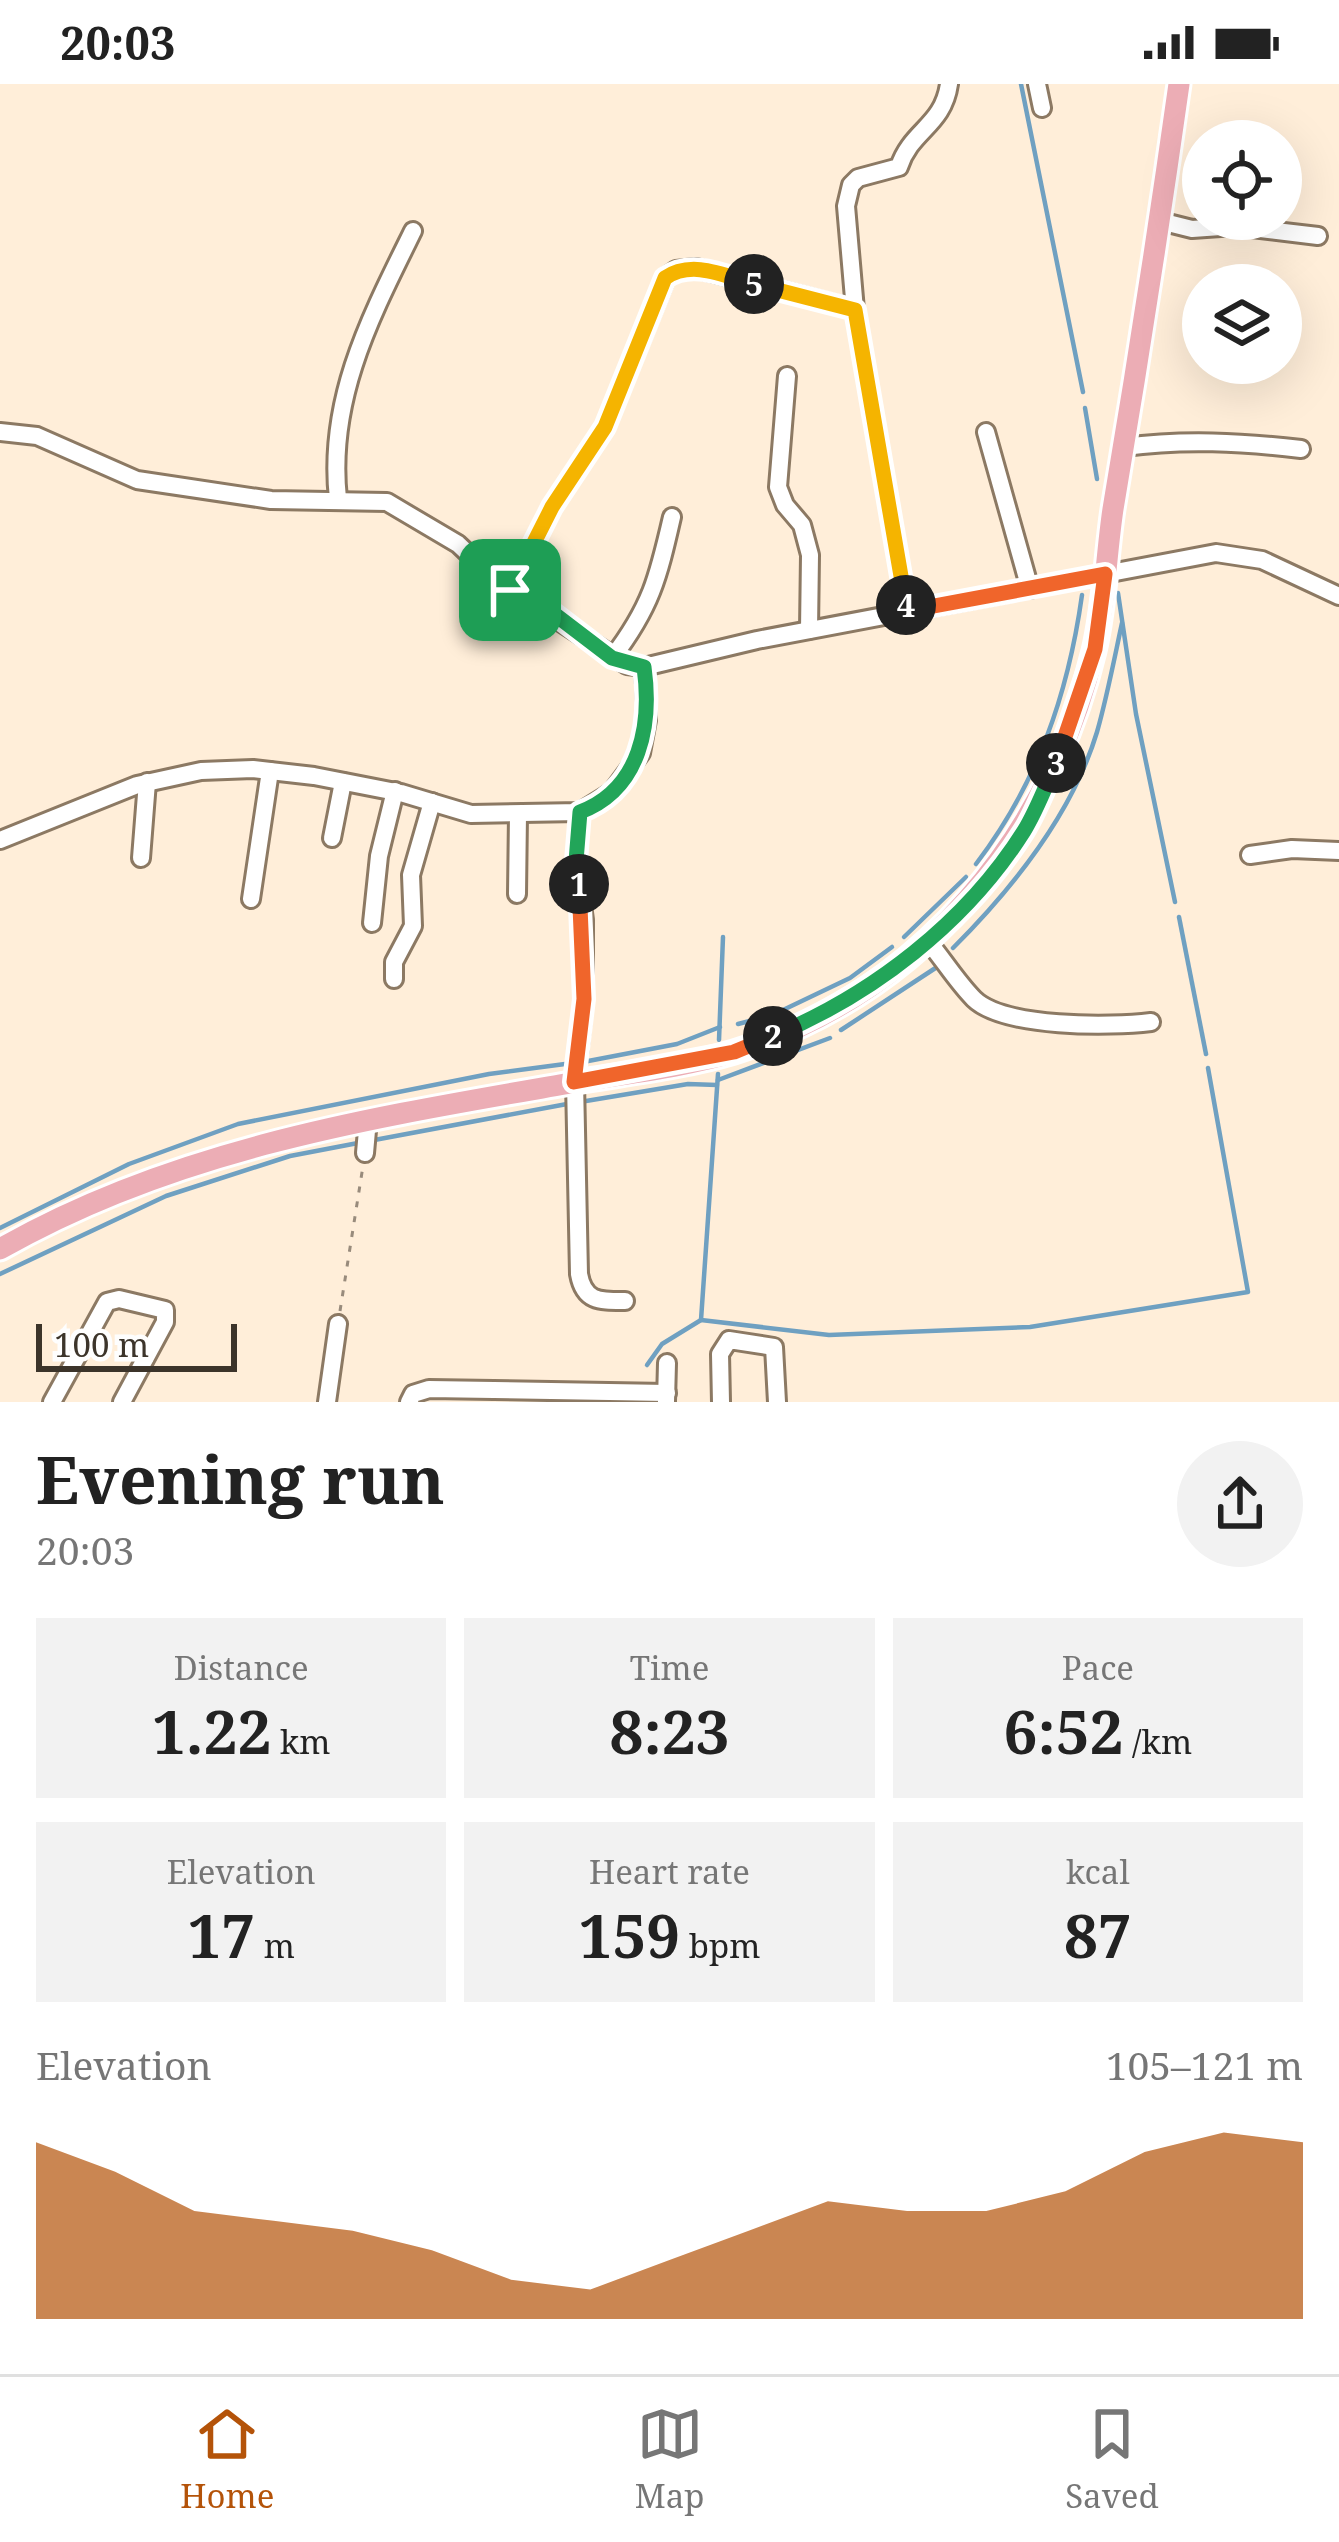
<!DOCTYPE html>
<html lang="en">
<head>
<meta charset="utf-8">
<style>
  :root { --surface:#fff; --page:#f2f2f2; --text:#222; --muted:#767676; --line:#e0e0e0; --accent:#b45309 }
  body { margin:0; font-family:"Noto Serif",serif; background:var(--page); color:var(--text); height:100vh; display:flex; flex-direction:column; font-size:45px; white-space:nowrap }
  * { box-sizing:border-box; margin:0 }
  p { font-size:39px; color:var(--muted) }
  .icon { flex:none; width:66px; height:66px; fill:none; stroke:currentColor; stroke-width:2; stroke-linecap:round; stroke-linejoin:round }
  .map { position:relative; height:1318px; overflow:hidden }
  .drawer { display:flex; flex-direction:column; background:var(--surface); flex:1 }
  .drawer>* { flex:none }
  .controls { position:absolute; left:1182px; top:36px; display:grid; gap:24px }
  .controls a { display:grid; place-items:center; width:120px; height:120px; border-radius:50%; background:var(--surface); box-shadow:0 12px 48px #0002; font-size:60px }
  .scale { position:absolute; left:36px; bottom:30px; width:201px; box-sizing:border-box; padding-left:12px; border:6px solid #3c342a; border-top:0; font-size:33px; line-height:42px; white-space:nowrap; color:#3c342a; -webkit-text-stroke:9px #fefefe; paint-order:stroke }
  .pin { position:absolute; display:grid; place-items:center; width:102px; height:102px; color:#fff; margin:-51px; border-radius:24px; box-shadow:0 6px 18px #0006 }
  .km { position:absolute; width:60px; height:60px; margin:-30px; border-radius:50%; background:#222; color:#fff; font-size:33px; line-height:60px; text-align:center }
  .round { display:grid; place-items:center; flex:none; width:126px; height:126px; border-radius:63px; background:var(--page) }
  .headline { display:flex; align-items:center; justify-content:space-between; height:204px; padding:0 36px }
  h1 { font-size:66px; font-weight:700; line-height:90px }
  .stats { display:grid; grid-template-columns:repeat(3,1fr); gap:18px; height:204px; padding:12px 36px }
  .stats div { display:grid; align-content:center; border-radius:0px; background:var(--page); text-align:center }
  .stats b { font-size:60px; font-weight:700 }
  .stats small { font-size:33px; font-weight:400 }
  .stats p { font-size:33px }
  .chart { height:336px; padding:24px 36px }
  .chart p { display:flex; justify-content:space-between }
  .chart svg { width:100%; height:216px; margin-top:12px; fill:var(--accent); opacity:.7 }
  .status { display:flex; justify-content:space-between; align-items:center; height:84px; padding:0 60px; background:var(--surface); direction:ltr }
  .status svg { height:33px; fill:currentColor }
  .dock { display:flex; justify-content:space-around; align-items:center; height:168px; border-top:3px solid var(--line); background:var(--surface); font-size:33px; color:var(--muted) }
  .dock a { display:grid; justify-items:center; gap:6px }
  .dock .on { color:var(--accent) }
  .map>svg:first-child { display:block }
</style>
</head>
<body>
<div class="status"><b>20:03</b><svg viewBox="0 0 49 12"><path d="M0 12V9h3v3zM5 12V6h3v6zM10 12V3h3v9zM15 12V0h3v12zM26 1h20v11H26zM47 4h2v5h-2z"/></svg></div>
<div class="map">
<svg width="1339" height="1318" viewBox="0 0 1339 1318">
  <rect width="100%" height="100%" fill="#ffeed9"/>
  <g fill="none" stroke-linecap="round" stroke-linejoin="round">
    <g stroke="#6fa0c1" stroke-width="4.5">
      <path d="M1021,0L1083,308"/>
      <path d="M1085,324L1097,395"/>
      <path d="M1118,509L1136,630L1175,818"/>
      <path d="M976,780C1037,700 1068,611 1082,511"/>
      <path d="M1179,833L1206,970"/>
      <path d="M904,853L966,793"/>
      <path d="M953,864C1013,804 1072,731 1097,648C1107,613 1114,576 1122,539"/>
      <path d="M783,926L850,894L892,863"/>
      <path d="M738,940L765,933"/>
      <path d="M841,946L937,883"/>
      <path d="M719,956L723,853"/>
      <path d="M583,978L677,960L720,943"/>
      <path d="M718,990L701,1236L829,1251L1030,1243L1248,1208L1208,984"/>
      <path d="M718,996L830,954"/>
      <path d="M580,1018L688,1000L717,1001"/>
      <path d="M369,1057L567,1020"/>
      <path d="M0,1144L129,1080L238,1040L489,990L565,980"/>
      <path d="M0,1190L166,1112L290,1072L358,1059"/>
      <path d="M647,1281L662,1260L701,1236"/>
    </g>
    <defs>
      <g id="minor">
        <path d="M1037,0L1042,24"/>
        <path d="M1160,137L1192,145L1235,142L1318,152"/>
        <path d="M787,292L778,403L785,421L802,441L810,471L809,546"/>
        <path d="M0,348L37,352L137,396L271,416L387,418L458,460L497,497L627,581L644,583L757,556L1216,469L1262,476L1339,512"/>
        <path d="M986,348L1030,505"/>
        <path d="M1124,363C1184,355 1241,358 1301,365"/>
        <path d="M338,415C327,316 370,234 413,147"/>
        <path d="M510,505L552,423L605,343L666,193L676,186L696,184L855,226"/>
        <path d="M907,527L855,226L846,122L851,101L858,94L899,83C911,46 943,42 949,0"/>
        <path d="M612,574C651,523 658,494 672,433"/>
        <path d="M580,728L576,777L584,836V915L575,998L579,1190C584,1218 600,1217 625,1217"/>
        <path d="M332,754L343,698"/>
        <path d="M0,756L137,701L201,687L253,685L314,692L401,709L471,730L580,728L612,708L641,669L647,636L644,583"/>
        <path d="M1250,771L1292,765L1339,767"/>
        <path d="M141,774L147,698"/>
        <path d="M517,810L518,730"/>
        <path d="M251,815L270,687"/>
        <path d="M372,839L379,772L395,707"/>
        <path d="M927,856C943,875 957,898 974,915C1004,944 1111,943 1151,938"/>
        <path d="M394,895V878L413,842L411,791L432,718"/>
        <path d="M365,1069L368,1035"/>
        <path d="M666,1317L667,1279"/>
        <path d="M52,1318L107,1218L119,1215L165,1226V1238L122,1318"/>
        <path d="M327,1318L338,1240"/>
        <path d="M409,1318L413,1310L429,1305L667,1309"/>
        <path d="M721,1318L720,1270L729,1256L774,1263L777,1318"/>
      </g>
      <path id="major" d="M0,1165C175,1065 370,1034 565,1000C621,990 681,984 734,968C922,909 1049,754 1094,567C1105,521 1106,472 1113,425C1137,284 1159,142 1179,0"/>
    </defs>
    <use href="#minor" stroke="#8c7963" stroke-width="22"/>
    <use href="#major" stroke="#fff" stroke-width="27"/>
    <path stroke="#988b7c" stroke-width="3" stroke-dasharray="6 9" stroke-linecap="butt" d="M340,1227L363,1082"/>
    <use href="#minor" stroke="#fff" stroke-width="16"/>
    <use href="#major" stroke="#ecadb5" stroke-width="21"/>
  </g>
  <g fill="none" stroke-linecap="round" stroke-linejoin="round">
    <defs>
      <path id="split-1" d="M510,506L553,529L612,574L644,583C652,640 641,705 580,728L576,777L579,800"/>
      <path id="split-2" d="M579,800L584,915L574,998L734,968L773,952"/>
      <path id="split-3" d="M773,952C872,911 966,839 1024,747C1037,726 1046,701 1056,679"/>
      <path id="split-4" d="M906,521L907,527L1105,490L1095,565L1056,679"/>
      <path id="split-5" d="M754,200L855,226L906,521"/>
      <path id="split-6" d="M510,506L552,423L605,343L665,194C692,175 725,192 754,200"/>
    </defs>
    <use href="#split-1" stroke="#fff" stroke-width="24"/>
    <use href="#split-2" stroke="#fff" stroke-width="24"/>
    <use href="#split-3" stroke="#fff" stroke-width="24"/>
    <use href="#split-4" stroke="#fff" stroke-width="24"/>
    <use href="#split-5" stroke="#fff" stroke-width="24"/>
    <use href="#split-6" stroke="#fff" stroke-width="24"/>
    <use href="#split-1" stroke="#22a559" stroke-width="15"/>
    <use href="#split-2" stroke="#f0652b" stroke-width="15"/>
    <use href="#split-3" stroke="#22a559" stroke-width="15"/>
    <use href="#split-4" stroke="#f0652b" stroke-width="15"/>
    <use href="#split-5" stroke="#f5b400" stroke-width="15"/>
    <use href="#split-6" stroke="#f5b400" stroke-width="15"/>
  </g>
</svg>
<div class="controls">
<a><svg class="icon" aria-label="locate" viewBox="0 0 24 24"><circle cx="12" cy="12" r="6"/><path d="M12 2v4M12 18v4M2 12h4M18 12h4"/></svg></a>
<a><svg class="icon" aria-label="layers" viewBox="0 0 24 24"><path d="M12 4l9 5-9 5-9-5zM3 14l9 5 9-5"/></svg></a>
</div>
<div class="scale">100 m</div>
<div class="pin" style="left:510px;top:506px;background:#1e9e55"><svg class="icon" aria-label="arrive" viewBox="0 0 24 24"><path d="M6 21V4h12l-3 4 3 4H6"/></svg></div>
<b class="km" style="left:579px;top:800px">1</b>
<b class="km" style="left:773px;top:952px">2</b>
<b class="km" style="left:1056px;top:679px">3</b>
<b class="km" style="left:906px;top:521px">4</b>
<b class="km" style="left:754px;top:200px">5</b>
</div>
<section class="drawer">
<div class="headline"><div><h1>Evening run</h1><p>20:03</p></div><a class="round"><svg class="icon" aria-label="share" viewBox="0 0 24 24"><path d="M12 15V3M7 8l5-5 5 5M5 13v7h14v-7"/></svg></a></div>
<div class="stats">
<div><p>Distance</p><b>1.22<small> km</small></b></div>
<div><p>Time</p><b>8:23</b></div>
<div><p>Pace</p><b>6:52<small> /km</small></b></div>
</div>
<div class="stats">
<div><p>Elevation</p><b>17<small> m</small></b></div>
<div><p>Heart rate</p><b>159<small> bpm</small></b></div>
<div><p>kcal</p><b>87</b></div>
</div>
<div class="chart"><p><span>Elevation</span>105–121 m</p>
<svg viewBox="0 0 160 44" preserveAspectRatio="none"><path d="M0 44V8L10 14L20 22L30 24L40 26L50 30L60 36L70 38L80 32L90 26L100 20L110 22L120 22L130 18L140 10L150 6L160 8V44z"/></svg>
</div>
</section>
<nav class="dock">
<a class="on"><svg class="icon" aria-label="home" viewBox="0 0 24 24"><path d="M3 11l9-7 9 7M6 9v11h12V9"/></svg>Home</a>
<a><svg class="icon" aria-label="map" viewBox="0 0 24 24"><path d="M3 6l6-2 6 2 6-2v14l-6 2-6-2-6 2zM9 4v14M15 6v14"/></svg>Map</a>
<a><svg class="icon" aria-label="saved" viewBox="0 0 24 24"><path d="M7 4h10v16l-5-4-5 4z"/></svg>Saved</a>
</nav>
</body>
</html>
